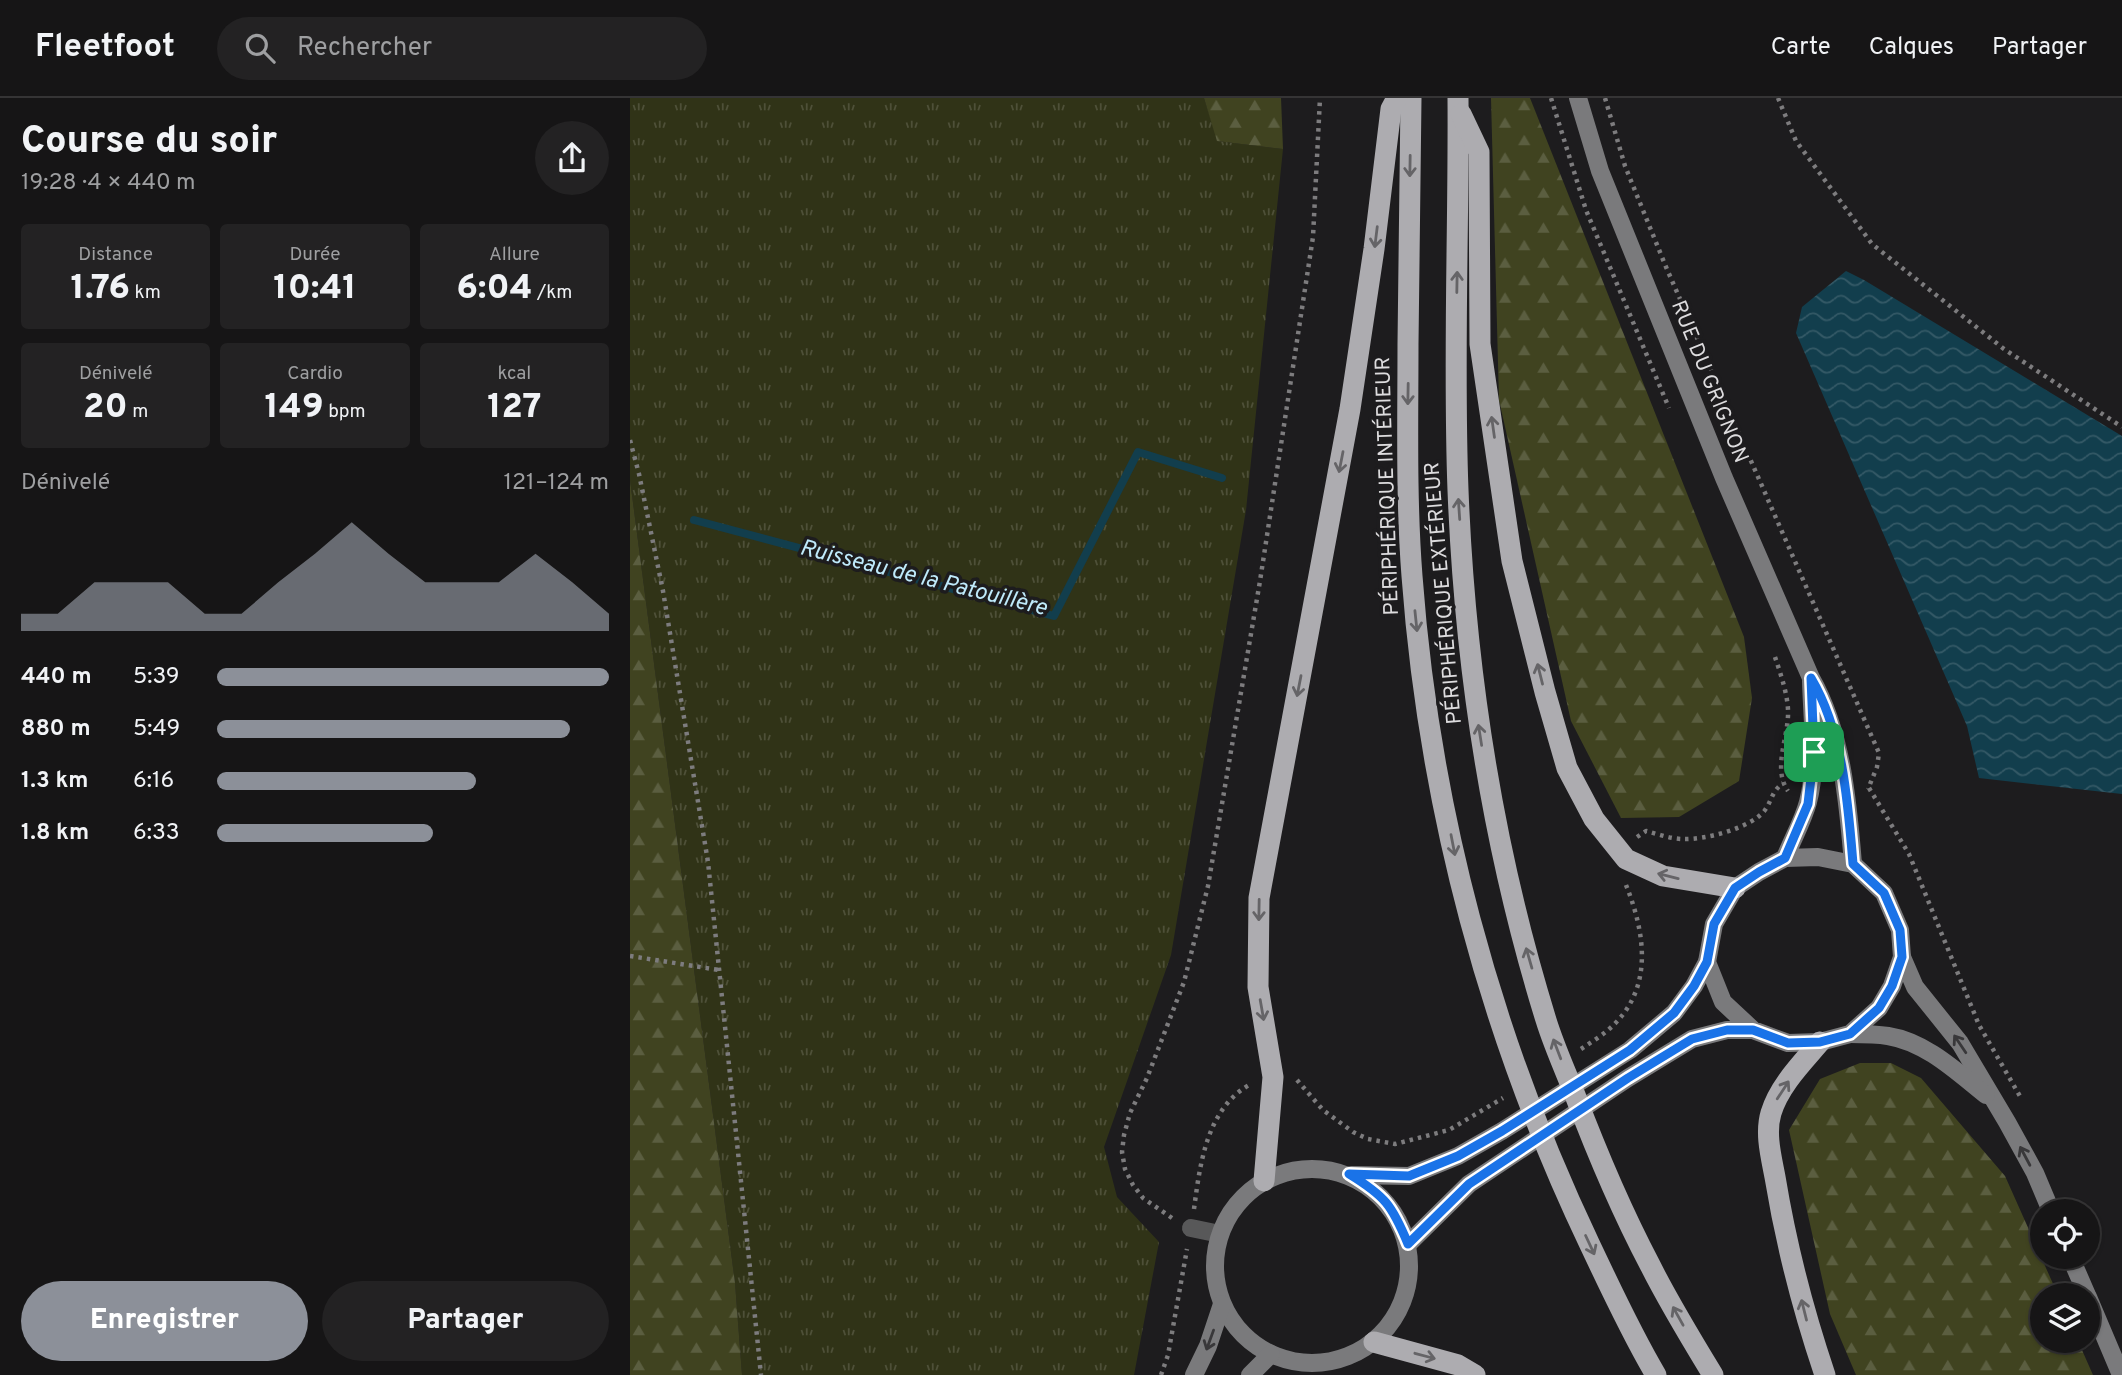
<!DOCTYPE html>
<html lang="fr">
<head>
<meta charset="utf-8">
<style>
  :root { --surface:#161516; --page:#232223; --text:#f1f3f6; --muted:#9e9fa1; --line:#353435; --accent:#8c9099 }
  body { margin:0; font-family:Overpass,sans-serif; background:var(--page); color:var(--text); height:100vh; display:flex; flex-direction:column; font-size:26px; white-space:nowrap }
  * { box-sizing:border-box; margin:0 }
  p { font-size:23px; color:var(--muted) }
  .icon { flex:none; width:38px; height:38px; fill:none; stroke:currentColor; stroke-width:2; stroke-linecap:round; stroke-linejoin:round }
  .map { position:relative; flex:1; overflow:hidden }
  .details { display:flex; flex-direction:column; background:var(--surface); width:630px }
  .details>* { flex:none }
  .controls { position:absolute; left:1400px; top:1101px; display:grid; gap:14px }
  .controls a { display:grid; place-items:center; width:70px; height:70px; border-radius:50%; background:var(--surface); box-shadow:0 2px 5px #0004,0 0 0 2px var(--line); font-size:35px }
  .pin { position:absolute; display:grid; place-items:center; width:60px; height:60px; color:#fff; margin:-30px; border-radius:14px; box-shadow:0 4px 10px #0006 }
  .round { display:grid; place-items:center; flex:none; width:74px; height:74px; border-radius:37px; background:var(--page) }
  .head { display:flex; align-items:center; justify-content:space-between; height:119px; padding:0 21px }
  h1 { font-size:38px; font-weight:800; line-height:52px }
  .metrics { display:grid; grid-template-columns:repeat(3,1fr); gap:10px; height:119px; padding:7px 21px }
  .metrics div { display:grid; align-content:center; border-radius:7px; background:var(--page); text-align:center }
  .metrics b { font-size:35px; font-weight:800 }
  .metrics small { font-size:19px; font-weight:400 }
  .metrics p { font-size:19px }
  .chart { height:196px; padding:14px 21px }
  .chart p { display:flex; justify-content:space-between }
  .chart svg { width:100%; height:126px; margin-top:7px; fill:var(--accent); opacity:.7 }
  .cta { display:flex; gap:14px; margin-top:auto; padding:14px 21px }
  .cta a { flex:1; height:80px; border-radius:42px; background:var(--accent); color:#fff; font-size:28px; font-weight:800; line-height:80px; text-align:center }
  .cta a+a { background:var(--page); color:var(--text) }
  ul { padding:0 21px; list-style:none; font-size:23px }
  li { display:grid; grid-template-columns:112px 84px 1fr; align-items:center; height:52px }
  li i { height:18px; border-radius:9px; background:var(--accent) }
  header { display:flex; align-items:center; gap:42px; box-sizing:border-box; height:98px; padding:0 35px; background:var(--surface); border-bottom:2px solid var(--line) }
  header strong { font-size:33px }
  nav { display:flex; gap:38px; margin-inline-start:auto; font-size:24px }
  .search { width:490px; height:63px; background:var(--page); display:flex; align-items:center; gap:18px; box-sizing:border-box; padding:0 24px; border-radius:38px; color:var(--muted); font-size:26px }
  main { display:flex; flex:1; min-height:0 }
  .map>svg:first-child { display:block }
</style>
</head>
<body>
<header>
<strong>Fleetfoot</strong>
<div class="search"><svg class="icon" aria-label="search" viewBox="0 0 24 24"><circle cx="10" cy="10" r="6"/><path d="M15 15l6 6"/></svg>Rechercher</div>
<nav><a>Carte</a><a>Calques</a><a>Partager</a></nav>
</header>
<main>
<section class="details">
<div class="head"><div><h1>Course du soir</h1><p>19:28 · 4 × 440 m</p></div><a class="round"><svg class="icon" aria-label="share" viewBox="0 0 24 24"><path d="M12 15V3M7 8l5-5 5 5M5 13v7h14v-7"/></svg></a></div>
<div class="metrics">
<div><p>Distance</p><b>1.76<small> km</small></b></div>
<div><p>Durée</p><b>10:41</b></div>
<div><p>Allure</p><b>6:04<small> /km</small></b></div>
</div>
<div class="metrics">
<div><p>Dénivelé</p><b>20<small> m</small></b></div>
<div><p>Cardio</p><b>149<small> bpm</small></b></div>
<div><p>kcal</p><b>127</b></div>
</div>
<div class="chart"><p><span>Dénivelé</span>121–124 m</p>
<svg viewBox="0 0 160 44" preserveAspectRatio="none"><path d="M0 44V38L10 38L20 27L30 27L40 27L50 38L60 38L70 27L80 17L90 6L100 17L110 27L120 27L130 27L140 17L150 27L160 38V44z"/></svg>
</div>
<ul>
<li><b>440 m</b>5:39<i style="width:100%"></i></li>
<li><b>880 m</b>5:49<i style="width:90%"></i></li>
<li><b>1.3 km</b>6:16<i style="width:66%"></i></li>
<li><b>1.8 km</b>6:33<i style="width:55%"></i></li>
</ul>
<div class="cta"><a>Enregistrer</a><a>Partager</a></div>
</section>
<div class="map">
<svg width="1492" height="1277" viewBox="0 0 1492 1277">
  <defs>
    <pattern id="grass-tufts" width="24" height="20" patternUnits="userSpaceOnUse" patternTransform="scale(1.75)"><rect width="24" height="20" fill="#303317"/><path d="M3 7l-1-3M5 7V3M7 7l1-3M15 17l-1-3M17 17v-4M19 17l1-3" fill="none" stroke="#4e5038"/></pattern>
    <pattern id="forest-firs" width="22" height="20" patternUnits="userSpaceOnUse" patternTransform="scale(1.75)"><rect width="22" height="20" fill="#404320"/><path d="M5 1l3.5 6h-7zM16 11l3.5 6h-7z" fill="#5b5e40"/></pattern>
    <pattern id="water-waves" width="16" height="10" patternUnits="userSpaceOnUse" patternTransform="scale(1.75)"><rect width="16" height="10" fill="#123e4d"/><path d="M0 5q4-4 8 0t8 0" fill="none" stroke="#345966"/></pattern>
  </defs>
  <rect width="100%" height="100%" fill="#1d1c1e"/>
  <path fill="url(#grass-tufts)" d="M0,0H574L588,43L653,51L616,412L541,857L474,1049L487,1099L529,1144L504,1277H112L105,1185L0,382Z"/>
  <g fill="url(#forest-firs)">
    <path d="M574,0H651L653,51L587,43Z"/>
    <path d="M861,0H900L1114,539L1122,600L1109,683L1049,719L991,720L941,623L869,302Z"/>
    <path d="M0,382L105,1185L112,1277H0Z"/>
    <path d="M1230,965H1261L1291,980L1375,1078L1428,1197H1412V1242L1448,1243L1463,1277H1226L1200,1216L1159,1032L1190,981Z"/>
  </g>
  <path fill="url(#water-waves)" d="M1216,173L1234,182L1492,338V696L1349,680L1337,628L1166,235L1172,209Z"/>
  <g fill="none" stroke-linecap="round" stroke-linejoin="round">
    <path stroke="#123e4d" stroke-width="8" d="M64,422L424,518L508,354L592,380"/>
    <g stroke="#7d7c7e" stroke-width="4.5" stroke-dasharray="3.5 5" stroke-linecap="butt">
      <path d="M921,0L956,112L1039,310"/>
      <path d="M975,0L995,68L1036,169L1249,655L1247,669L1238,691"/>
      <path d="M1148,0L1166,43L1242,146L1374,251L1492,329"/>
      <path d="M0,342L9,376L33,493L78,764L131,1277"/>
      <path d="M1145,559C1151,577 1159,600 1158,618C1157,642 1143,672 1158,693"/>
      <path d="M1239,690L1279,756L1349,927L1391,1000"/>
      <path d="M1007,739L1016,733C1028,736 1041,741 1053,741C1074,742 1122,730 1135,712C1142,702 1142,693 1153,685"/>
      <path d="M0,858L89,872"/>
      <path d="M951,951C960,945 970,939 978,932C1024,893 1016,837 996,787"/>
      <path d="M667,982L693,1012L723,1034L738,1041L765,1046L819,1032L873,1000"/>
      <path d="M564,1111C570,1067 576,1012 619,987"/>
      <path d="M542,1120L513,1100L503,1087L495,1071L492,1054L494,1037L500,1015L517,980L554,884L578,788L630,483L683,139L690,0"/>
      <path d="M531,1277L538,1257L557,1151"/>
    </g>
    <path stroke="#585859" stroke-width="18" d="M561,1130L590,1136"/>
    <g stroke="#7a7a7c" stroke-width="18">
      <path d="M948,0L970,73L1094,380L1181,580C1212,634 1218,704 1223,766"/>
      <path d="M1188,759L1223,766L1254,795L1270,832L1272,859L1262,888L1249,910L1220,936L1190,944L1158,945L1123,932L1093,904L1077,864L1084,826L1105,790L1129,774L1155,760Z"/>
      <path d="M1155,760C1162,742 1173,723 1178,704C1188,665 1182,622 1181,583"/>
      <path d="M1272,859L1285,889L1330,945L1377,1024L1405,1075L1421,1113"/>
      <path d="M1220,936C1232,936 1246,936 1258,938C1296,944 1327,974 1356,997"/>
      <circle cx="682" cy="1168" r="97"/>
      <path d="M721,1077L779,1078L828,1058L872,1033L1000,952L1044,915L1064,888L1077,864"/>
      <path d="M778,1146L839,1086L998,980L1062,941L1097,932H1123"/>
      <path d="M1440,1158L1457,1197"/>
      <path d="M1458,1199L1491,1277"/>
      <path d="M564,1277L578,1248L592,1206"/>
      <path d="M620,1277L641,1256"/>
    </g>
    <g stroke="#adacb0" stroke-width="21">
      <path d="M781,0C780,82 779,164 778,246C778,323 776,401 782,478C799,709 860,938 960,1147C981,1191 1001,1235 1026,1277"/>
      <path d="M828,0C829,131 823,262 828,392C835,572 863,751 916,922C924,948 935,972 945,997C967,1055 991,1112 1020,1167C1039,1205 1061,1241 1083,1277"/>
      <path d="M831,16L849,54L850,246L882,463L915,594L937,670L964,721L996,761L1033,778L1105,790"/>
      <path d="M1190,944C1172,965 1149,988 1141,1015C1135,1035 1141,1058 1145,1079C1156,1146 1173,1212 1195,1277"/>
      <path d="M634,1083L643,979L628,889L629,800L720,311L744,151L761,11L767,0"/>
      <path d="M744,1244L828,1267L845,1277"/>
    </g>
  </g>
  <defs><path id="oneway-shaft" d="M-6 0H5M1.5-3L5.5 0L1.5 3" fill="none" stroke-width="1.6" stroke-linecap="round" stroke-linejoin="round" transform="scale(1.75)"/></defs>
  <g stroke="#656467">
    <use href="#oneway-shaft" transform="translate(780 68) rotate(91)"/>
    <use href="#oneway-shaft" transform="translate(746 139) rotate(97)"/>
    <use href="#oneway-shaft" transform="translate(827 184) rotate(-89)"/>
    <use href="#oneway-shaft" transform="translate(778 296) rotate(91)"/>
    <use href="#oneway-shaft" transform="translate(863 329) rotate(-98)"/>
    <use href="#oneway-shaft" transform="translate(711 364) rotate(101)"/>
    <use href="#oneway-shaft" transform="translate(829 411) rotate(-94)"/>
    <use href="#oneway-shaft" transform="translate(786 523) rotate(84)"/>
    <use href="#oneway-shaft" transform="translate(910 576) rotate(-104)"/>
    <use href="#oneway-shaft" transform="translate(669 588) rotate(101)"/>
    <use href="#oneway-shaft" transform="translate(850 637) rotate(-99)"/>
    <use href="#oneway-shaft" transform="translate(823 747) rotate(79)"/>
    <use href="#oneway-shaft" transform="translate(1038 778) rotate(-166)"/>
    <use href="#oneway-shaft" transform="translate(629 812) rotate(91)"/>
    <use href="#oneway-shaft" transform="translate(899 860) rotate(-106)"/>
    <use href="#oneway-shaft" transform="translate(632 912) rotate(80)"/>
    <use href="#oneway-shaft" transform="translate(927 951) rotate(-111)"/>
    <use href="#oneway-shaft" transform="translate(1153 992) rotate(-57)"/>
    <use href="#oneway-shaft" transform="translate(960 1147) rotate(65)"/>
    <use href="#oneway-shaft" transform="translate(1174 1212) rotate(-104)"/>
    <use href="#oneway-shaft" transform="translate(1048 1218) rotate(-119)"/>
    <use href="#oneway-shaft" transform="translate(795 1258) rotate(15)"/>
  </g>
  <g stroke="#39383a">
    <use href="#oneway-shaft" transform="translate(1330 946) rotate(-124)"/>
    <use href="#oneway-shaft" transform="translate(1395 1058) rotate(-118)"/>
    <use href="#oneway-shaft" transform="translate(580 1242) rotate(110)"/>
  </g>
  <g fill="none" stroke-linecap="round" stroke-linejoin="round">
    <defs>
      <path id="route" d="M1181,580C1213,634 1218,704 1223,766L1254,795L1270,832L1272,859L1262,888L1249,910L1220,936L1190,944L1158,945L1123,932H1097L1062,941L998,980L839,1086L778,1146C762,1107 755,1098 719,1076L779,1078L828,1058L872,1033L1000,952L1044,915L1064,888L1077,864L1084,826L1105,790L1129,774L1155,760L1178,706L1184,654Z"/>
    </defs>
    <use href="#route" stroke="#fff" stroke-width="14"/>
    <use href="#route" stroke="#1a73e8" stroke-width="9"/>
  </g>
  <g text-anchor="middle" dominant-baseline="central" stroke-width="7" stroke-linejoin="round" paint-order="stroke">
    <g font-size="21" fill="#dddcde" stroke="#1d1c1e">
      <text transform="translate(1079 284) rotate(68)">RUE DU GRIGNON</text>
      <text transform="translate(758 388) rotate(-92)">PÉRIPHÉRIQUE INTÉRIEUR</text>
      <text transform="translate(814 495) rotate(-95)">PÉRIPHÉRIQUE EXTÉRIEUR</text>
    </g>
    <g font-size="23" font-style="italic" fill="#bfeafb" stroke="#1d1c1e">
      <text transform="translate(293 481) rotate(14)">Ruisseau de la Patouillère</text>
    </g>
  </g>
</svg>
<div class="controls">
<a><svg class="icon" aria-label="locate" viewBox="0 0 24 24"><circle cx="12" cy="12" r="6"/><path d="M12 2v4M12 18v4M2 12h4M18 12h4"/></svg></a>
<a><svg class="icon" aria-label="layers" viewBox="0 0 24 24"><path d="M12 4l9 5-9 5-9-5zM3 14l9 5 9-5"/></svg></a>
</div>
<div class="pin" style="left:1184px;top:654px;background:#1e9e55"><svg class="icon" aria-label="arrive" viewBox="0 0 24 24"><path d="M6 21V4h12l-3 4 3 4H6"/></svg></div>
</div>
</main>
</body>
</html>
